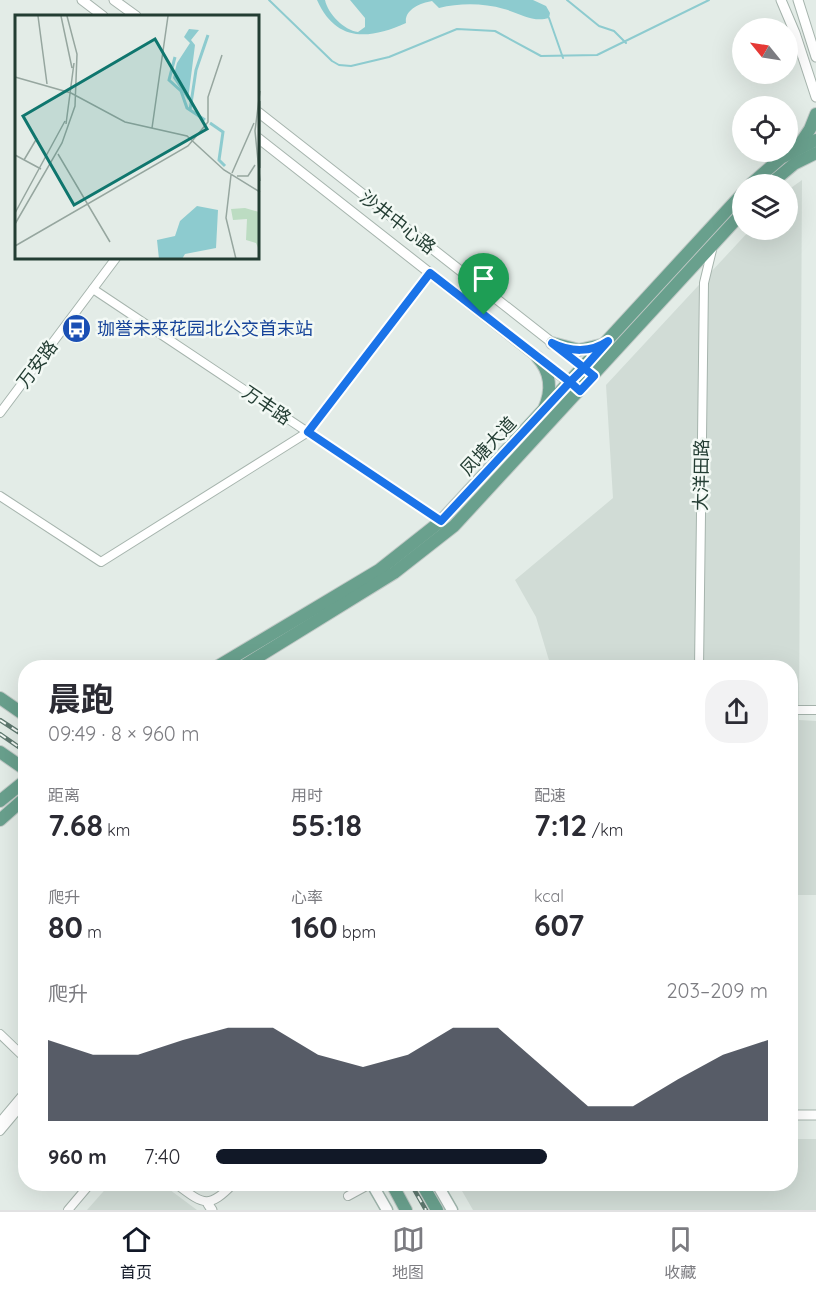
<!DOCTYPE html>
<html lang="zh">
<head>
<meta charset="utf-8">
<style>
  :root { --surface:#fff; --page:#f2f2f3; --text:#2b2b33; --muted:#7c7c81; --line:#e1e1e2; --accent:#111827 }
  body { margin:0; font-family:Quicksand,"Noto Sans SC",sans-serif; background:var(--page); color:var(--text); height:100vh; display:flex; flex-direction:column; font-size:22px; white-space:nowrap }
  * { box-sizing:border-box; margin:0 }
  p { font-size:20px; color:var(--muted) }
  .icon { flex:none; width:33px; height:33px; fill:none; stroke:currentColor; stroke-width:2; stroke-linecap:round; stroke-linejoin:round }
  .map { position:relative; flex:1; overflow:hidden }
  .drawer { position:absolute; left:18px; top:660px; width:780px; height:531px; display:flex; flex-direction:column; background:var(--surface); border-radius:24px; box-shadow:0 6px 24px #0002 }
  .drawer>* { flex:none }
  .needle { width:39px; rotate:300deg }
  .fabs { position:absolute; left:732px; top:18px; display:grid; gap:12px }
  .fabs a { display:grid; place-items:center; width:66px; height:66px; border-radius:50%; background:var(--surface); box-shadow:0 6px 24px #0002; font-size:30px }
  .pin { position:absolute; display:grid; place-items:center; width:51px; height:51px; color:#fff; margin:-62px -26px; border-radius:50% 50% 50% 0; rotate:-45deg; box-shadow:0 0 6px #0007 }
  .pin .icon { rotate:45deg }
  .round { display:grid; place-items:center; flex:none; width:63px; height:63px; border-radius:24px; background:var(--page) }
  .head { display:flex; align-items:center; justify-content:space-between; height:102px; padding:0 30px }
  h1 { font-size:33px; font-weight:700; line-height:45px }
  .stats { display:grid; grid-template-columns:repeat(3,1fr); gap:9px; height:102px; padding:6px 30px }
  .stats div { display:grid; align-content:center }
  .stats b { font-size:30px; font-weight:700 }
  .stats small { font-size:16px; font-weight:400 }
  .stats p { font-size:16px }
  .chart { height:168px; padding:12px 30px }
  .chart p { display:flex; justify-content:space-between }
  .chart svg { width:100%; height:108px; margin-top:6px; fill:var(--accent); opacity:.7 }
  ul { padding:0 30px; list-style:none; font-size:20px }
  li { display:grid; grid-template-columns:96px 72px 1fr; align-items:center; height:45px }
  li i { height:15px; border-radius:8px; background:var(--accent) }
  .menu { display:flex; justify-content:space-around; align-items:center; height:84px; border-top:2px solid var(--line); background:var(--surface); font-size:16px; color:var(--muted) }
  .menu a { display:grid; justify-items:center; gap:3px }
  .menu .current { color:var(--accent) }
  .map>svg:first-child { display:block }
</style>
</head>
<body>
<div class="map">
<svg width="816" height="1210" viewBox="0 0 816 1210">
  <rect width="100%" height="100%" fill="#e3ece7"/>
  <g fill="#d1dcd6">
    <path d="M802,180L799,720L816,721V895H791L790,668L551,667L536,617L515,580L613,498L606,385L750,230H788V190Z"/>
    <path d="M791,1139H816V1210H473L458,1184H790Z"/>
    <path d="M110,1184H162L197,1210H87Z"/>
  </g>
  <path fill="#8dcbcf" d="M317,0H325C328,14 344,30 358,32L365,27V18L350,0H533L546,6L550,13L549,18C533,23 520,13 504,9C483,3 460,3 439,8L432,1C420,3 404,10 406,23C368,40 336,42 317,0Z"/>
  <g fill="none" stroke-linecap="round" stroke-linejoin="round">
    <g stroke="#8dcbcf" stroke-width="2">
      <path d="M269,0L332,61L339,65L351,66L389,57L457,29L495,31L541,56L597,55L709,0"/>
      <path d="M567,0L599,26L614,31L626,43"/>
      <path d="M549,18L563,58"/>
    </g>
    <defs>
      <g id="minor">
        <path d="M93,289L441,521"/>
        <path d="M0,413L116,258"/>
        <path d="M0,496L101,562L308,432L430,273"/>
        <path d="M699,668L704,283L712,250"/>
        <path d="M790,710H816"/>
        <path d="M0,1034L26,1059"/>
        <path d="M0,1122L26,1091"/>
        <path d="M0,1131L26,1100"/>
        <path d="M176,1184C203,1204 208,1210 233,1184"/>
        <path d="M348,1196L370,1184"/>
        <path d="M68,1210L90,1184"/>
      </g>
      <g id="tertiary">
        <path d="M82,0L103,16"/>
        <path d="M114,0L136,16"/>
        <path d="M781,0L795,33L816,97"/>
        <path d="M798,0L816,57"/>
        <path d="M258,112L587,370"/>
        <path d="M258,138L580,391"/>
        <path d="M790,1115H816"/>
        <path d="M208,1204L212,1210"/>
      </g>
      <g id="secondary">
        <path d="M372,1184L387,1210"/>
        <path d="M437,1184L452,1210"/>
      </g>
      <g id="primary">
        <path d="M798,147L810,129L816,114"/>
        <path d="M751,184L781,158L816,140"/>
        <path d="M770,184L794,164L816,153"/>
        <path d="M552,343L579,350L605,344"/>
        <path d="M537,357C551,372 552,391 544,409"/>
        <path d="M215,668L379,570L441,521L742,194"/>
        <path d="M240,668L394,573L454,526L742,213"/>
        <path d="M0,698L26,716"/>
        <path d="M0,752L26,770"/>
        <path d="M0,801L26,780"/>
        <path d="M0,820L26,797"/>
        <path d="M392,1184L406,1210"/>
        <path d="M422,1184L437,1210"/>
      </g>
    </defs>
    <use href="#minor" stroke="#a6b4ad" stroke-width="10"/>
    <use href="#tertiary" stroke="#a6b4ad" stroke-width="11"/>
    <use href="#secondary" stroke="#a1b7ae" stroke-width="13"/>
    <use href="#primary" stroke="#c1c9c6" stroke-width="14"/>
    <use href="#minor" stroke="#fff" stroke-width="8"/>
    <use href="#tertiary" stroke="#fff" stroke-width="9"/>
    <use href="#secondary" stroke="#fff" stroke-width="10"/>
    <use href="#primary" stroke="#69a08d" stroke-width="12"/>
    <defs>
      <g id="rail">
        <path d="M0,720L26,737"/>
        <path d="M0,734L26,752"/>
        <path d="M411,1184L426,1210"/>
      </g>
    </defs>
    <use href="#rail" stroke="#5e786f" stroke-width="4.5"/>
    <use href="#rail" stroke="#f3f9f5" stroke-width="2" stroke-dasharray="7" stroke-linecap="butt"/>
  </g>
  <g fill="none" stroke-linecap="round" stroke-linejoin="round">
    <defs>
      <path id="route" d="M484,315L430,273L308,432L441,521L570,382L580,391L594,376L584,368L608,341C591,353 570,352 552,343L584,368L570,382L484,315"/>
    </defs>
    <use href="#route" stroke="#fff" stroke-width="12"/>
    <use href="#route" stroke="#1a73e8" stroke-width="8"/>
  </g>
  <defs>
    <symbol id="bus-disc" viewBox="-11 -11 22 22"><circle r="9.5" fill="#1a4fb4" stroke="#f3f9f5"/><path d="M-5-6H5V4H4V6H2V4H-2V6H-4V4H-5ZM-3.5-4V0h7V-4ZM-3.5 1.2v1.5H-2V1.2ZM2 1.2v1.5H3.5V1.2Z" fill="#fff"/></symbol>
  </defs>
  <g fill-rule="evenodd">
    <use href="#bus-disc" x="60" y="312" width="33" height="33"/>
  </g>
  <g text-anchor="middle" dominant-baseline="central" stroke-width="5" stroke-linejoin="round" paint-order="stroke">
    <g font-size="18" fill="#233d33" stroke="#f3f9f5">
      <text transform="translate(398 222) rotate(38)">沙井中心路</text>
      <text transform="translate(37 364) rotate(-53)">万安路</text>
      <text transform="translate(267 405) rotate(34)">万丰路</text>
      <text transform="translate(488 446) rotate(-47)">凤塘大道</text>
      <text transform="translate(701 475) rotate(-89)">大洋田路</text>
    </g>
    <g font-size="18" fill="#164399" stroke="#f3f9f5" text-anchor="start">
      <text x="97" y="328">珈誉未来花园北公交首末站</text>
    </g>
  </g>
  <g transform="translate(15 15)">
    <rect width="244" height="244" fill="#e3ece7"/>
    <path d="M230,193L244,197V235L241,228L231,225L232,204L218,205L216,194Z" fill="#bcdcc2"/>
    <path d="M174,14L184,15L176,25L180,30L173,85L158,63L162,48L175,28L169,22ZM182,191L203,195L201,233L170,239L167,244H144L142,225L160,221L165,206Z" fill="#8dcbcf"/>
    <path fill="none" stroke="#8dcbcf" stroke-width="3" d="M160,42L154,65L166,76L172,93L190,105M175,95L181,55L193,20M195,108L208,117L204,145L210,151"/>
    <path fill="none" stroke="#96a69f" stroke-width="1.5" d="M23,1L32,69M46,1L57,53M0,62L56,78L110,107L172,121L209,155L245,177M245,76L240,116L245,166M245,86V153M51,109L59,48M137,113L153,1M43,139L95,227M0,140L26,154M9,145L22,123M217,158L239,108M216,160L211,203L221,244M222,161H233L240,150M0,198L50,106M0,209L47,128L60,91L62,39L52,1M0,231L173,131L193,107V82L207,40"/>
    <path fill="#0f766e" fill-opacity="0.15" stroke="#0f766e" stroke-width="3" d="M140,24L192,114L59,190L8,101Z"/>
    <rect width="244" height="244" fill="none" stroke="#233d33" stroke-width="3"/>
  </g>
</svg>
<div class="fabs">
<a><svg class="needle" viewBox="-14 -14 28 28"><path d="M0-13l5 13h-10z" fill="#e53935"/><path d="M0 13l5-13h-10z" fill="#7c7c81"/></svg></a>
<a><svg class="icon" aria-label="locate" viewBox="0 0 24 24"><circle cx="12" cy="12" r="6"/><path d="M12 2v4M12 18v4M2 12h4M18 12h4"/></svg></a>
<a><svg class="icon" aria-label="layers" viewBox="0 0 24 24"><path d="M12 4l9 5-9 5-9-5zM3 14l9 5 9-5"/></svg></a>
</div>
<div class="pin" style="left:484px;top:315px;background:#1e9e55"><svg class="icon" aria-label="arrive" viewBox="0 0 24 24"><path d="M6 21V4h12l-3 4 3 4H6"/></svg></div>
<section class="drawer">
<div class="head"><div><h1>晨跑</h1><p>09:49 · 8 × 960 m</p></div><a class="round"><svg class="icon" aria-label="share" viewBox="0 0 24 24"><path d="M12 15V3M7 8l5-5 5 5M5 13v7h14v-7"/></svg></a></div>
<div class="stats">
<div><p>距离</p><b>7.68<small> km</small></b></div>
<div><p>用时</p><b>55:18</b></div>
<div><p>配速</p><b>7:12<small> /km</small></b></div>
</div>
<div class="stats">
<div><p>爬升</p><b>80<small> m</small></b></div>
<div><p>心率</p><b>160<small> bpm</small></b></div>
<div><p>kcal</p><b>607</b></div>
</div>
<div class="chart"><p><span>爬升</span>203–209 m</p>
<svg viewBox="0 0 160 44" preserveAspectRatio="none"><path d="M0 44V11L10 17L20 17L30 11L40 6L50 6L60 17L70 22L80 17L90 6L100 6L110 22L120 38L130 38L140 27L150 17L160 11V44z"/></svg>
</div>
<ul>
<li><b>960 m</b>7:40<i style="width:60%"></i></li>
</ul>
</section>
</div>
<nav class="menu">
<a class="current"><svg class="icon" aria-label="home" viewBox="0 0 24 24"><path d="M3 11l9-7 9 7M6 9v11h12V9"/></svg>首页</a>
<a><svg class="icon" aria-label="map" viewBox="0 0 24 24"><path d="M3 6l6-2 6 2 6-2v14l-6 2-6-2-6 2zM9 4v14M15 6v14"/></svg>地图</a>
<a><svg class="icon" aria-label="saved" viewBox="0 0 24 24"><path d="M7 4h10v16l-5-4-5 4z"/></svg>收藏</a>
</nav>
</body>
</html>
